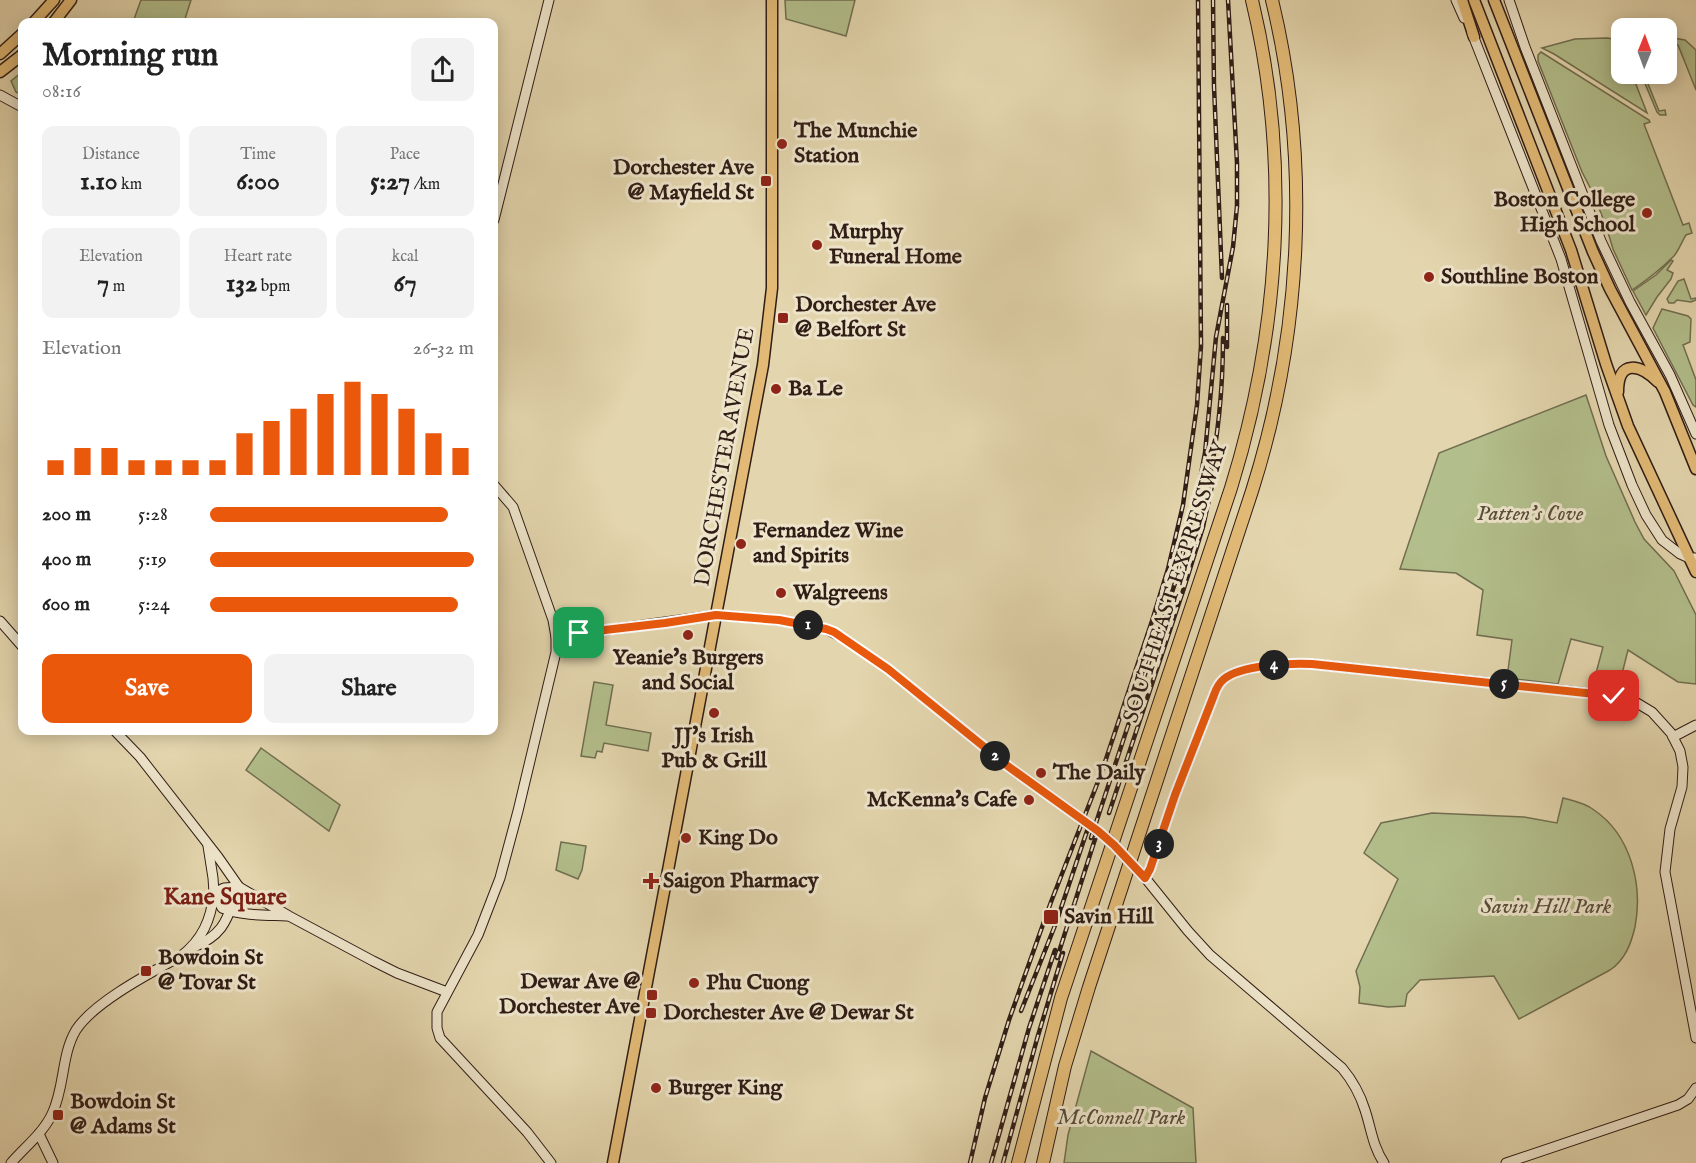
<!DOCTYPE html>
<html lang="en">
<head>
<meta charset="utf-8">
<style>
  :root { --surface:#fff; --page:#f2f2f2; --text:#222; --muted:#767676; --accent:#ea580c }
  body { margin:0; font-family:"IM FELL English",serif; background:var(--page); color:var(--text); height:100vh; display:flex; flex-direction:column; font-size:22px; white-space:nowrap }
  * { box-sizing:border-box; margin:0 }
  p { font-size:20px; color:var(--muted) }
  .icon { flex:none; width:33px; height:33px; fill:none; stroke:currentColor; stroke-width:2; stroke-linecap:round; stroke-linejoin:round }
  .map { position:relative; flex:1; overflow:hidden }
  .details { position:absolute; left:18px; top:18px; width:480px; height:717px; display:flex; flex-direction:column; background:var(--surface); border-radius:12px; box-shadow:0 3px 15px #0003 }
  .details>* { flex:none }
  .needle { width:39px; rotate:1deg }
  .controls { position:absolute; left:1611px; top:18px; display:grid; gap:12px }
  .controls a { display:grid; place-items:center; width:66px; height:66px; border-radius:12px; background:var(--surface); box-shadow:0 3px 15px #0003; font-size:30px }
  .pin { position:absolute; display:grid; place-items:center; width:51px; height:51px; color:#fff; margin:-26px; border-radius:12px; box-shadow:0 3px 9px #0006 }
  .km { position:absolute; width:30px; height:30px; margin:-15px; border-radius:50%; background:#222; color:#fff; font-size:16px; line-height:30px; text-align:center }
  .round { display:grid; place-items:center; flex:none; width:63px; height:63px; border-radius:12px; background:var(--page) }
  .overview { display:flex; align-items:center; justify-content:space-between; height:102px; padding:0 24px }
  h1 { font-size:33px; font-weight:800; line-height:45px }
  .metrics { display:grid; grid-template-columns:repeat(3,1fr); gap:9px; height:102px; padding:6px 24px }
  .metrics div { display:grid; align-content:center; border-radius:12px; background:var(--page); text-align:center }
  .metrics b { font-size:26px; font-weight:800 }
  .metrics small { font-size:16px; font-weight:400 }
  .metrics p { font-size:16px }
  .chart { height:168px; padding:12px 24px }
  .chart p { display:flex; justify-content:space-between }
  .chart svg { width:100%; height:108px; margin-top:6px; stroke:var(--accent); stroke-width:6 }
  .cta { display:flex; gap:12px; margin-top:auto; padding:12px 24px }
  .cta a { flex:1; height:69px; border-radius:12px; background:var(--accent); color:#fff; font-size:24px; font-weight:800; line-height:69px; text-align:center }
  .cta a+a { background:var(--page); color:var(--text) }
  ul { padding:0 24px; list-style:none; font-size:20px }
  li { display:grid; grid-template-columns:96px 72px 1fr; align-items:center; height:45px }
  li i { height:15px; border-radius:8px; background:var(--accent) }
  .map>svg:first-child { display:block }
</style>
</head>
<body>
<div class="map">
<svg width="1696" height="1163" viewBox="0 0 1696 1163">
  <rect width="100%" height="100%" fill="#e3d5ad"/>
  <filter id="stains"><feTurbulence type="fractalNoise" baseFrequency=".00333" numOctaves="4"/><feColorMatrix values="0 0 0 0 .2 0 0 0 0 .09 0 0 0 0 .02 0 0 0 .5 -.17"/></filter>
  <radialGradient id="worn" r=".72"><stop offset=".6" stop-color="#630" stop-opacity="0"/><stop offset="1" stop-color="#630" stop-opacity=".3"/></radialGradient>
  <g fill="#b2be8b" stroke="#716e50" stroke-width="1.5">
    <path d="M141,0H191L184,22H133Z"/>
    <path d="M785,0H855L846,36L786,19Z"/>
    <path d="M1667,37L1685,40L1696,50V90L1678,45H1667Z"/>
    <path d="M1607,38L1614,39L1621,46L1622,74H1632L1647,113L1554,54L1542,48L1575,39Z"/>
    <path d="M1541,52L1649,120L1650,122L1644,124L1683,225L1689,223L1692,233L1686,235C1682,241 1679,250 1674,256C1662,268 1647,280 1632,290L1613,249L1607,229L1594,195L1582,172L1538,61V55Z"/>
    <path d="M22,72V95L16,92L11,81Z"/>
    <path d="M1641,74H1644L1659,111L1665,110L1666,115H1660L1657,112Z"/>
    <path d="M1671,260L1673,261L1667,270L1673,273L1671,279L1657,297L1646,315L1633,291L1656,275Z"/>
    <path d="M1684,279L1691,299L1696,298V300L1691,302L1677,300L1674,303H1669L1667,299L1678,281Z"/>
    <path d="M1662,309L1688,316L1691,319L1690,342L1683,345L1696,380V407L1693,405L1653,328Z"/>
    <path d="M1586,395L1606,456L1635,522L1644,539L1674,571L1696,615V684L1678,682L1628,650L1618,690L1592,688L1603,647L1571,639L1558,684L1507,678L1512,640L1477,635L1483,590L1456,573L1400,569L1439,453Z"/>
    <path d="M594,682L613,685L606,725L651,733L648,751L604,743L602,752L597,751L595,758L581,756Z"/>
    <path d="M261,748L340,805L329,831L246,770Z"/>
    <path d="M1563,798C1574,801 1585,803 1594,810C1631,835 1643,885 1635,927C1631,944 1625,960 1610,970L1519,1019L1494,976L1420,980L1407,994L1405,1006L1388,1007L1359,1003L1360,987L1356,971L1398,879L1364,853L1381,823L1432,813L1524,817L1557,823Z"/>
    <path d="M561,842L586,846L582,870L578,879L556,870Z"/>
    <path d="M1091,1051L1193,1108L1196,1163H1064L1068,1135Z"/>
  </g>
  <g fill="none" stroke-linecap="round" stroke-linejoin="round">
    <defs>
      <g id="secondary">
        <path d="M1456,0L1464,18"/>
        <path d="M1509,0L1525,47L1601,241L1630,302L1670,375L1696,434"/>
        <path d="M1472,33L1561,259L1609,425L1632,485L1646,515L1662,540L1680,554L1689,558H1696"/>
        <path d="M0,95L22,107"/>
        <path d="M494,220L549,0"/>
        <path d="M494,485L513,507L553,620L556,637V652L518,811L500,878L478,935L437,1012V1028L440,1038L527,1132L551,1163"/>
        <path d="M0,621L22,646"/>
        <path d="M556,637L716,615L779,620L826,629L843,638L888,669L1009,767L1080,818"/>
        <path d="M114,730L140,757L218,857L239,887L289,916L373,961L397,973L447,992"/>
        <path d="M1673,737L1696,725"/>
        <path d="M208,846L213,878L214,893L222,908C243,916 264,915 287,916"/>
        <path d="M1142,874L1188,931L1210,955L1342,1068C1352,1080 1360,1094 1365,1110C1371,1128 1373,1147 1384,1163"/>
        <path d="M1145,878L1150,869L1175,795L1214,695C1216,689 1219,683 1224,679C1241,665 1290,663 1312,664L1608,695L1632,700L1652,712L1671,733L1680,751L1683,767L1682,787L1670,829L1665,872L1696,1038"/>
        <path d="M214,893L224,888L239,887"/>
        <path d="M192,948C226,934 227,918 239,887"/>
        <path d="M39,1134L53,1163"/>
        <path d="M11,1163C25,1147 43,1133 52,1114C65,1087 61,1055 76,1030C94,1002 152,972 181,956C202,940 211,920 214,893"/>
        <path d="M1506,1163L1678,1105L1688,1099L1696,1088"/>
      </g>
      <g id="primary">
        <path d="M1462,0L1474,37"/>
        <path d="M1474,0L1571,250L1606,364L1628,426L1696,572"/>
        <path d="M1494,0L1593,252L1610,289L1665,392L1696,469"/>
        <path d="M34,22L54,0"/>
        <path d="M54,22L71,0"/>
        <path d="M0,54L22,34"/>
        <path d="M0,72L22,55"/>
        <path d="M1618,392C1618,359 1640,364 1658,382"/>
        <path d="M613,1163L763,365L772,288V0"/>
      </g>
      <g id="highway">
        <path d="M1018,1163L1061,998L1231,488C1280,330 1291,162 1252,0"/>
        <path d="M1043,1163L1065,1066L1089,987L1252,491C1302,334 1311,161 1272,0"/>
      </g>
    </defs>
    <use href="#secondary" stroke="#301d16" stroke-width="11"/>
    <use href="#primary" stroke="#301d16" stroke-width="13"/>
    <use href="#highway" stroke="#301d16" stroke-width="14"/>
    <use href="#secondary" stroke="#ede4ca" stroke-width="9"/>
    <use href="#primary" stroke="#e2ba76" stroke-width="10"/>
    <use href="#highway" stroke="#e2ba76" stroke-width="12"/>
    <defs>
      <g id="rail">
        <path d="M1213,0L1214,86L1222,278"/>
        <path d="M1227,305V347"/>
        <path d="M1207,490C1218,440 1223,389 1223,338"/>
        <path d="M1109,813L1185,585L1203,527L1213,481"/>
        <path d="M1091,838L1176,580L1195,505L1205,453L1216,337L1233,247L1237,206V163L1228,0"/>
        <path d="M1057,958L1097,833"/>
        <path d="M1021,1011L1056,923L1088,828"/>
        <path d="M970,1163L985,1098L1009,1020L1051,902L1101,774L1152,621L1168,569L1183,505L1197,405L1201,346L1198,0"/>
        <path d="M991,1163L1029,1028L1055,950"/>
        <path d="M1003,1163L1037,1039L1063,953"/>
      </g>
    </defs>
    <use href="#rail" stroke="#301d16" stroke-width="4.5"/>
    <use href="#rail" stroke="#ede4ca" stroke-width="2" stroke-dasharray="7" stroke-linecap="butt"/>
    <defs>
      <path id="secondary-bridge" d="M1080,818L1109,840L1141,874"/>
    </defs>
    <use href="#secondary-bridge" stroke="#301d16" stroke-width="11" stroke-linecap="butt"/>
    <use href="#secondary-bridge" stroke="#ede4ca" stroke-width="9"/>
  </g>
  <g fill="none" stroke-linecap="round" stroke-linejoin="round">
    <defs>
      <path id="route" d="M579,633L665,623L716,615L779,620L826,629L834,632L888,669L1009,767L1098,831L1114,845L1145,878L1150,869L1175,795L1214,695C1216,689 1219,683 1224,679C1241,665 1290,663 1312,664L1614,696"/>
    </defs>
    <use href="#route" stroke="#fff" stroke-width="12"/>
    <use href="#route" stroke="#ea580c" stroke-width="8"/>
  </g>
  <g fill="#8f2418" stroke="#ede4ca" stroke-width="2">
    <circle cx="782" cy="144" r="6"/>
    <rect x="760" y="175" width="12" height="12" rx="3"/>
    <circle cx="1647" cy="213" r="6"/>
    <circle cx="817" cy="245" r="6"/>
    <circle cx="1429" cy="277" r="6"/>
    <rect x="777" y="312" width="12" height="12" rx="3"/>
    <circle cx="776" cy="389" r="6"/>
    <circle cx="741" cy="544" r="6"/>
    <circle cx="781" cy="593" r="6"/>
    <circle cx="688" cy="635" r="6"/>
    <circle cx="714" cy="713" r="6"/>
    <circle cx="1041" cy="773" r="6"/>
    <circle cx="1029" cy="800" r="6"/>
    <circle cx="686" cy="838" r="6"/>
    <path d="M648 872h6v6h6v6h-6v6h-6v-6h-6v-6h6z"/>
    <rect x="1043" y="909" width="16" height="16" rx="3"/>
    <rect x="140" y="965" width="12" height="12" rx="3"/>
    <circle cx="694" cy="983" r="6"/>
    <rect x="646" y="989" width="12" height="12" rx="3"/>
    <rect x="645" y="1007" width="12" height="12" rx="3"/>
    <circle cx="656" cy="1088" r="6"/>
    <rect x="52" y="1109" width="12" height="12" rx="3"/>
  </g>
  <g text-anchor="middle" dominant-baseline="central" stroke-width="6" stroke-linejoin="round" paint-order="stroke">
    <g font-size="22" font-weight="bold" fill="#301d16" stroke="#ede4ca" text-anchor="start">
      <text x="794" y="131">The Munchie<tspan x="794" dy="25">Station</tspan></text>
      <text x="754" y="168" text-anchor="end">Dorchester Ave<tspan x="754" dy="25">@ Mayfield St</tspan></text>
      <text x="1635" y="200" text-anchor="end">Boston College<tspan x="1635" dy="25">High School</tspan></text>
      <text x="829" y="232">Murphy<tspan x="829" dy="25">Funeral Home</tspan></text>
      <text x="1441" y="277">Southline Boston</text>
      <text x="795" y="305">Dorchester Ave<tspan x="795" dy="25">@ Belfort St</tspan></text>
      <text x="788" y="389">Ba Le</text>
      <text x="753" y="531">Fernandez Wine<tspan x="753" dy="25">and Spirits</tspan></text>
      <text x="793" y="593">Walgreens</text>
      <text x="688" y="658" text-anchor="middle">Yeanie's Burgers<tspan x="688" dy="25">and Social</tspan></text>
      <text x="714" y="736" text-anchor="middle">JJ's Irish<tspan x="714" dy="25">Pub &amp; Grill</tspan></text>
      <text x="1053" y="773">The Daily</text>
      <text x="1017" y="800" text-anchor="end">McKenna's Cafe</text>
      <text x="698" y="838">King Do</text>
      <text x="663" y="881">Saigon Pharmacy</text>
      <text x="1064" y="917">Savin Hill</text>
      <text x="158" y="958">Bowdoin St<tspan x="158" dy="25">@ Tovar St</tspan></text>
      <text x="640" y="982" text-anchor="end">Dewar Ave @<tspan x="640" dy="25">Dorchester Ave</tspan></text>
      <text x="706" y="983">Phu Cuong</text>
      <text x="663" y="1013">Dorchester Ave @ Dewar St</text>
      <text x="668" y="1088">Burger King</text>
      <text x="70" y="1102">Bowdoin St<tspan x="70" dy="25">@ Adams St</tspan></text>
    </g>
    <g font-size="22" fill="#301d16" stroke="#ede4ca">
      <text transform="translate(725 457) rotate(-80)">DORCHESTER AVENUE</text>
      <text transform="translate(1176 582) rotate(-72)">SOUTHEAST EXPRESSWAY</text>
    </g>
    <g font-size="22" font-style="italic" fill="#574d39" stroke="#ede4ca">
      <text x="1530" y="514">Patten's Cove</text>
      <text x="1546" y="907">Savin Hill Park</text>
      <text x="1121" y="1118">McConnell Park</text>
    </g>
    <g font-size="24" font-weight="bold" fill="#7a1f14" stroke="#ede4ca">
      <text x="225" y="897">Kane Square</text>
    </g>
  </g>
  <rect width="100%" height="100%" filter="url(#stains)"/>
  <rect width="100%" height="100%" fill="url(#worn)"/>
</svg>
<div class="controls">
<a><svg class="needle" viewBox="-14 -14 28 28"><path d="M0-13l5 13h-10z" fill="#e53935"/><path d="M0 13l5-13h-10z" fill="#767676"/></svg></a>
</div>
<div class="pin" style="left:579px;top:633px;background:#1e9e55"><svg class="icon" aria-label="arrive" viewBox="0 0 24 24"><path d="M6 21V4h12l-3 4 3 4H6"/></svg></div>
<div class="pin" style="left:1614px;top:696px;background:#d93025"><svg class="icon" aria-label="check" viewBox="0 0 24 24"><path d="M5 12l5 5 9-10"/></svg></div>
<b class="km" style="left:808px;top:625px">1</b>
<b class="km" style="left:995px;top:756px">2</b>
<b class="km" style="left:1159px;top:844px">3</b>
<b class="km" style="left:1274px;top:665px">4</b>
<b class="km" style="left:1504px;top:684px">5</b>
<section class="details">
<div class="overview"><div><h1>Morning run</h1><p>08:16</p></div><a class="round"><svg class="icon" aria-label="share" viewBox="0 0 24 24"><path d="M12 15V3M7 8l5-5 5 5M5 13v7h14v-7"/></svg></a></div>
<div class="metrics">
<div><p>Distance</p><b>1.10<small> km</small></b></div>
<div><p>Time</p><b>6:00</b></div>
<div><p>Pace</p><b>5:27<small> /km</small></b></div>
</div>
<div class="metrics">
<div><p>Elevation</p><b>7<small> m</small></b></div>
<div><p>Heart rate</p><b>132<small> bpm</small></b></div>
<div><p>kcal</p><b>67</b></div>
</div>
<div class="chart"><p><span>Elevation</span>26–32 m</p>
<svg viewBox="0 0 160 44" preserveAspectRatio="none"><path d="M5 44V38M15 44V33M25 44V33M35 44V38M45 44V38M55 44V38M65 44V38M75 44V27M85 44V22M95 44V17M105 44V11M115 44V6M125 44V11M135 44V17M145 44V27M155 44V33"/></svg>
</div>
<ul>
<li><b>200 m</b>5:28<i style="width:90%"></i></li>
<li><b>400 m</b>5:19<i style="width:100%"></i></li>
<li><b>600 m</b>5:24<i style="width:94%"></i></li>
</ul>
<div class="cta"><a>Save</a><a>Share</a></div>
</section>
</div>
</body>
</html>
